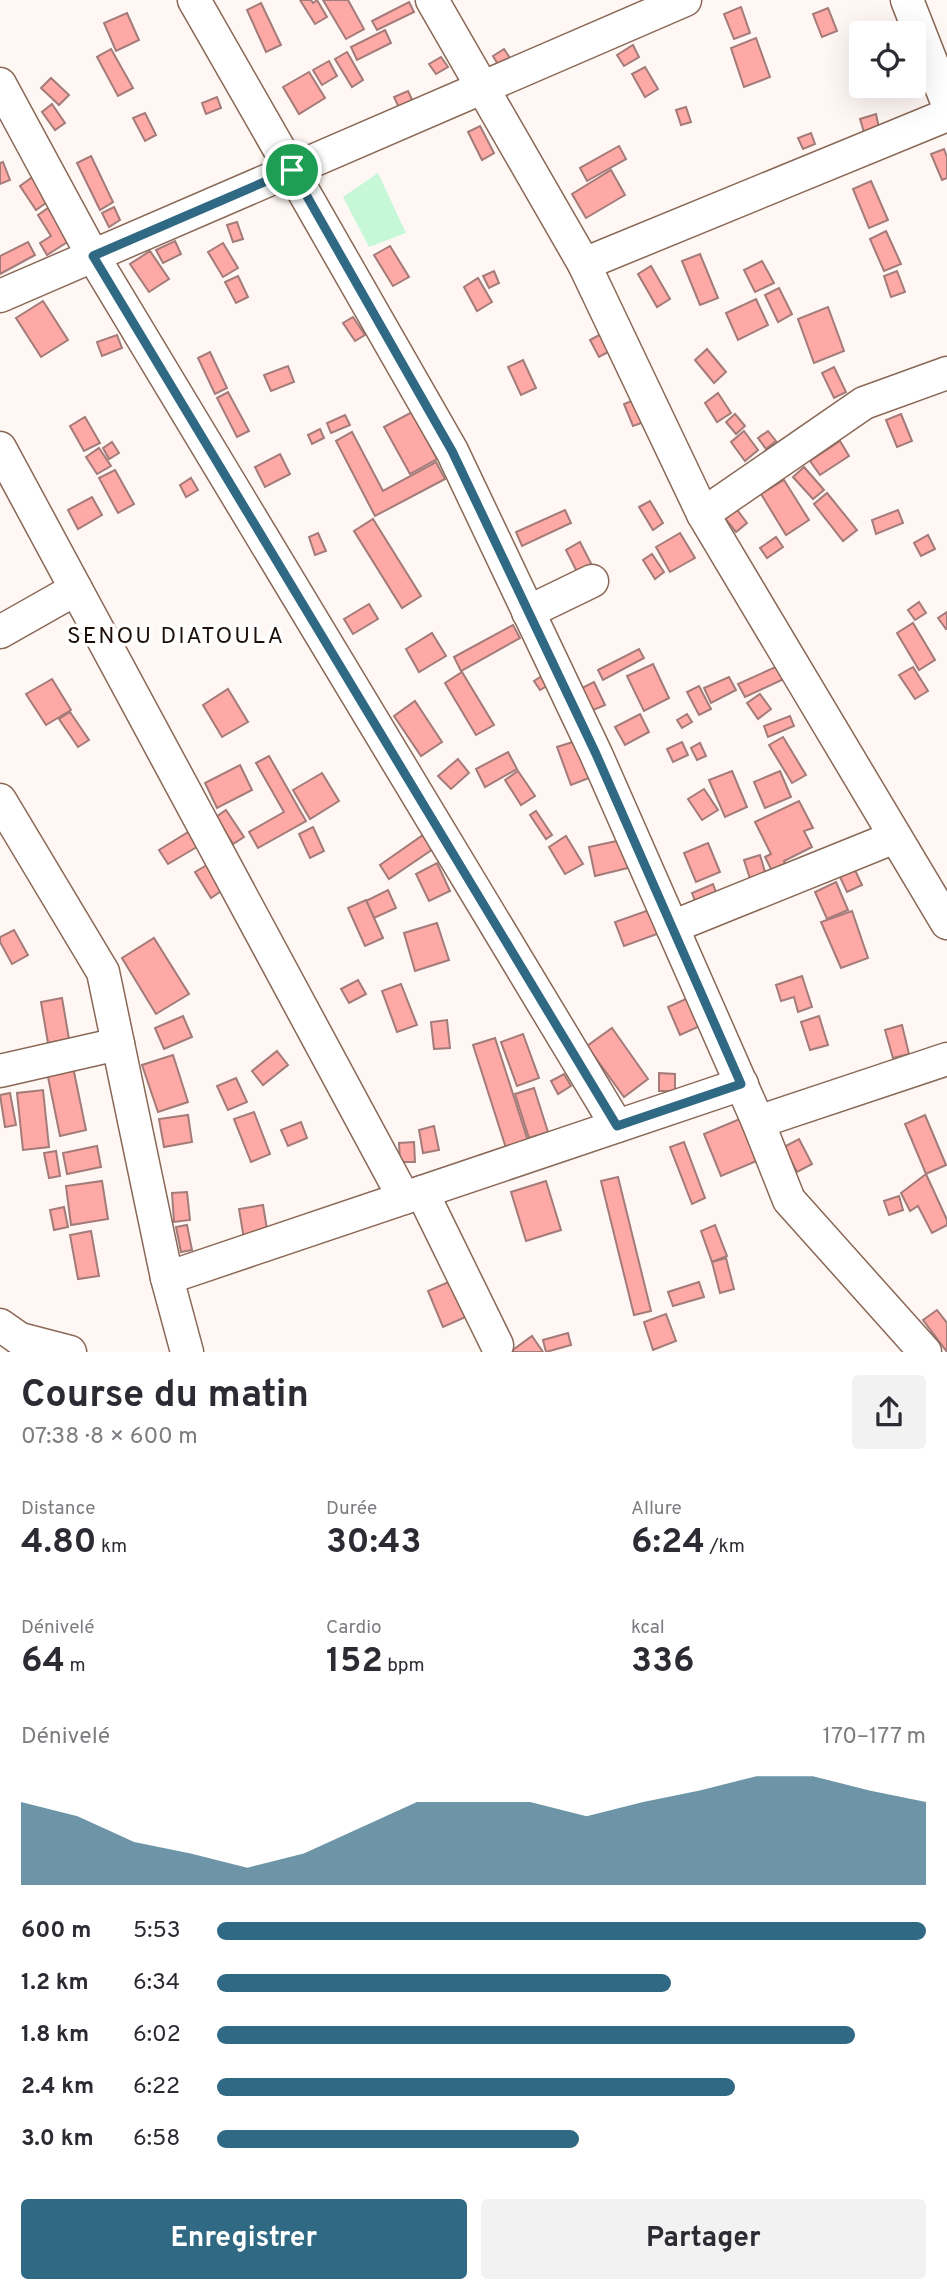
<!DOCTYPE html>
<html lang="fr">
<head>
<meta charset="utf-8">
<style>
  :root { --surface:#fff; --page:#f2f2f3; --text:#2b2b33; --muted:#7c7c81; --accent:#306983 }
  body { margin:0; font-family:Overpass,sans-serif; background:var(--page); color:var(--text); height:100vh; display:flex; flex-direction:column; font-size:26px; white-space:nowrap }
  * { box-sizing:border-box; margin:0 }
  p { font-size:23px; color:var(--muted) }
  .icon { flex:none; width:38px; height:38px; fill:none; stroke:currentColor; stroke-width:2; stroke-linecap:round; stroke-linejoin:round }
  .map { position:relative; height:1352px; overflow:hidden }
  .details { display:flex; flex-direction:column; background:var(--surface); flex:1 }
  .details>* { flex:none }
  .controls { position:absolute; left:849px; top:21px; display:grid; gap:14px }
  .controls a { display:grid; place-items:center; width:77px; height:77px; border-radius:7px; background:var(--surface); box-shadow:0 7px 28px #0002; font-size:35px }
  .pin { position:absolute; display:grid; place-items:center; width:60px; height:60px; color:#fff; margin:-30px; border:4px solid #fff; border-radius:50%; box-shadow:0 2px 7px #0007 }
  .round { display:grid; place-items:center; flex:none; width:74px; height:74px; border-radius:7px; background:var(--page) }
  .head { display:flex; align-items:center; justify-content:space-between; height:119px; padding:0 21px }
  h1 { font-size:38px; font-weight:700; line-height:52px }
  .stats { display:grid; grid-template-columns:repeat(3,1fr); gap:10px; height:119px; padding:7px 21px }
  .stats div { display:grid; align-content:center }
  .stats b { font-size:35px; font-weight:700 }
  .stats small { font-size:19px; font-weight:400 }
  .stats p { font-size:19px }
  .chart { height:196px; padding:14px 21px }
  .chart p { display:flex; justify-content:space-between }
  .chart svg { width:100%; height:126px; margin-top:7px; fill:var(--accent); opacity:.7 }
  .primary-button { display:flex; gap:14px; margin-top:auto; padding:14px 21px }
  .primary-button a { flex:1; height:80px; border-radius:7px; background:var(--accent); color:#fff; font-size:28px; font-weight:700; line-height:80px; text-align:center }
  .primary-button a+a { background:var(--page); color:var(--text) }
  ul { padding:0 21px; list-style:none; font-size:23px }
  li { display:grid; grid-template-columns:112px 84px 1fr; align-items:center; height:52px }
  li i { height:18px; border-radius:9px; background:var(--accent) }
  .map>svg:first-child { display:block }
</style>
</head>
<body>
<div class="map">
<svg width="947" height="1352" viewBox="0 0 947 1352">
  <rect width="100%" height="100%" fill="#fff7f3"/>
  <path fill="#c6f8d8" d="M378,173L406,233L369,247L343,197Z"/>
  <g fill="#fea9a5" stroke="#a37b79" stroke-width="2">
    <path d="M300,0H311L313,3L317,0L327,17L315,24Z"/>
    <path d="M323,0H348L364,29L346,39Z"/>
    <path d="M409,2L414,12L377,30L372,21Z"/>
    <path d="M261,3L281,45L266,52L247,10Z"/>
    <path d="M741,7L750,33L734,39L724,14Z"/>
    <path d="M828,8L837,31L822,37L813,14Z"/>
    <path d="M127,13L139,40L116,51L104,23Z"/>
    <path d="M385,30L391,43L357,60L351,47Z"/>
    <path d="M756,38L770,77L744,87L731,48Z"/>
    <path d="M633,45L639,57L624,66L617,55Z"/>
    <path d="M111,49L133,88L118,96L97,57Z"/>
    <path d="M504,49L512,61L500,68L493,56Z"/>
    <path d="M347,52L363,80L352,87L335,59Z"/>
    <path d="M441,57L448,67L436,74L429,64Z"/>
    <path d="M329,61L337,76L322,85L313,70Z"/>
    <path d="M645,67L658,89L645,97L632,74Z"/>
    <path d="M309,72L325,98L299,114L283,87Z"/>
    <path d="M51,78L69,95L59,105L41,88Z"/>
    <path d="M408,91L414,104L400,110L394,97Z"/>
    <path d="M217,97L221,108L206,114L202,103Z"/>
    <path d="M52,104L65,123L55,130L42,112Z"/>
    <path d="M686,107L691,122L681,125L676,110Z"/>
    <path d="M145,113L156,135L145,141L133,118Z"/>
    <path d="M876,114L879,128L864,132L860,119Z"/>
    <path d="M480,126L494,153L482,160L468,132Z"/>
    <path d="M811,133L815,144L803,149L798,138Z"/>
    <path d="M619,146L626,159L587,181L580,168Z"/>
    <path d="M944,149L947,157V178L942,180L931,154Z"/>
    <path d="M91,156L113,202L100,210L77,163Z"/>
    <path d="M3,162L10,180L0,184V163Z"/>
    <path d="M611,170L625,195L586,218L572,194Z"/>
    <path d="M34,176L50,200L36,210L20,186Z"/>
    <path d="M871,181L888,220L869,228L853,189Z"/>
    <path d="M114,207L120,220L109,227L102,213Z"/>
    <path d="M48,208L69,241L47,255L40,243L51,236L38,215Z"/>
    <path d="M237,222L243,239L233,242L227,225Z"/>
    <path d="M886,231L901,264L884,271L870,239Z"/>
    <path d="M175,241L181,254L163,263L156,250Z"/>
    <path d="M28,242L35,255L0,274V256Z"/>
    <path d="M223,243L238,268L223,277L208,252Z"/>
    <path d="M390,246L409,277L393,286L374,255Z"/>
    <path d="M150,251L169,279L149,292L130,264Z"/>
    <path d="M700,254L718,298L700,305L682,261Z"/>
    <path d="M762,261L774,283L755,292L744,270Z"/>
    <path d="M651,266L670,299L657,307L638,274Z"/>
    <path d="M494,271L499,283L489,288L483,276Z"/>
    <path d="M897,271L905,292L891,297L884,276Z"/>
    <path d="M238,276L248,297L236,303L225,282Z"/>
    <path d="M478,278L492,302L477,311L464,287Z"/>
    <path d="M779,288L792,314L778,322L765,295Z"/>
    <path d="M756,299L768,325L738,340L726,313Z"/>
    <path d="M43,301L68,340L41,357L16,318Z"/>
    <path d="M828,307L844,351L814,363L798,319Z"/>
    <path d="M353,317L365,335L355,341L343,323Z"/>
    <path d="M601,334L610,351L599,357L590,340Z"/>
    <path d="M117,335L122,348L102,356L97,342Z"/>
    <path d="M707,349L726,372L714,383L695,360Z"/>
    <path d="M210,352L227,388L215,394L198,358Z"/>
    <path d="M523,360L536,388L521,395L508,367Z"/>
    <path d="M288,366L294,382L271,391L264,375Z"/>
    <path d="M834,367L846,392L834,398L822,373Z"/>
    <path d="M228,392L249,431L237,437L217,398Z"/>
    <path d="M718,393L731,413L717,422L705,403Z"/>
    <path d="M639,398L647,421L633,426L624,404Z"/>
    <path d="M412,412L437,459L410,474L384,427Z"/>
    <path d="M735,414L745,426L736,434L726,422Z"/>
    <path d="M901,414L912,441L897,447L886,420Z"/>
    <path d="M345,415L350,425L331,433L327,423Z"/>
    <path d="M85,417L100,443L84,451L70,426Z"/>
    <path d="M320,429L324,438L312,444L308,435Z"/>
    <path d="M744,431L758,450L745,461L731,442Z"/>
    <path d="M768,431L776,441L766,449L758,438Z"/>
    <path d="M352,432L383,491L436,462L445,479L375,516L336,441Z"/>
    <path d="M840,441L849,456L820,475L810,461Z"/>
    <path d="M112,442L119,453L109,459L103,448Z"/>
    <path d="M99,448L111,466L97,474L86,457Z"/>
    <path d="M280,454L290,474L265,487L255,467Z"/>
    <path d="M804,467L824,490L813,499L793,477Z"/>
    <path d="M115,470L134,504L118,513L99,478Z"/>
    <path d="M191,478L198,490L186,497L180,485Z"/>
    <path d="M784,480L809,520L786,535L761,494Z"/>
    <path d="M827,493L857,530L843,541L814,504Z"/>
    <path d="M92,497L102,515L78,529L68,510Z"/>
    <path d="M650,501L663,523L653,530L639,507Z"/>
    <path d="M735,507L747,523L736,532L723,516Z"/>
    <path d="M565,510L571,523L522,546L516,532Z"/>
    <path d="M898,510L903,523L876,534L872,520Z"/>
    <path d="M373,519L421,596L402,608L354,531Z"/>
    <path d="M318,533L326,551L315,555L309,537Z"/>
    <path d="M680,533L695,558L670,572L656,547Z"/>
    <path d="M928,535L935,549L921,556L914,543Z"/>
    <path d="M776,537L783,547L767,558L760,548Z"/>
    <path d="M580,542L597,575L582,582L566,550Z"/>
    <path d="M652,554L664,572L655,579L643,560Z"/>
    <path d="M919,602L926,613L915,620L908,610Z"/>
    <path d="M369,604L378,619L353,634L344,619Z"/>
    <path d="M947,612V629H946L938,618Z"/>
    <path d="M913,623L935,660L919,670L897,633Z"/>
    <path d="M513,625L520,638L461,671L454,657Z"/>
    <path d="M432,633L446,656L419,672L406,649Z"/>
    <path d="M639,649L644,658L603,680L598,670Z"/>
    <path d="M653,664L669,698L644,711L627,676Z"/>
    <path d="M780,665L786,678L745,697L738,684Z"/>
    <path d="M913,667L928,691L915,699L899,675Z"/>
    <path d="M462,672L494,725L476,735L445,683Z"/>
    <path d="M548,672L554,682L540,690L534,681Z"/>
    <path d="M729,677L736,690L711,703L704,688Z"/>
    <path d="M52,679L71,710L46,725L26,694Z"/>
    <path d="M594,682L605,705L591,711L580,689Z"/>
    <path d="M699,686L711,709L699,715L687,692Z"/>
    <path d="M228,689L248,722L222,737L203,705Z"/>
    <path d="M760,694L771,709L758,719L747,703Z"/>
    <path d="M415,701L442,742L421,756L394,716Z"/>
    <path d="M70,712L89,740L78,747L59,719Z"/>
    <path d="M640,714L649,732L625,745L615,727Z"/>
    <path d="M687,714L692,722L682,728L677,720Z"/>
    <path d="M790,716L794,726L768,737L764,726Z"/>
    <path d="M783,737L806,775L792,783L769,745Z"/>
    <path d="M576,741L589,778L571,785L557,747Z"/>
    <path d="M682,742L688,755L673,762L667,749Z"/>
    <path d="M700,743L706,756L697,760L691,748Z"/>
    <path d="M508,752L517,769L485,787L476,769Z"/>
    <path d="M269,756L306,821L258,848L249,832L284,812L256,763Z"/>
    <path d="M458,759L469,773L451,789L438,776Z"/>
    <path d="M240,765L252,790L217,808L205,783Z"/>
    <path d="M518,771L535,796L521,805L505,780Z"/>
    <path d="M732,771L747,807L725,817L709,780Z"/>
    <path d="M780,771L791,797L765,808L754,782Z"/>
    <path d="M322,773L339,801L310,819L293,790Z"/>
    <path d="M704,789L718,810L702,820L688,799Z"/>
    <path d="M799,801L813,828L804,831L812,847L784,861L788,870L775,877L765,857L771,854L755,822Z"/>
    <path d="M226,810L244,837L233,844L216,817Z"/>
    <path d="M536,811L552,835L546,839L530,815Z"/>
    <path d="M198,826L207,841L168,864L159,850Z"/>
    <path d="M313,827L324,851L310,858L299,834Z"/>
    <path d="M423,835L433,849L389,879L380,865Z"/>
    <path d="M566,836L583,864L565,874L549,847Z"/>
    <path d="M626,839L632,867L595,876L589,847Z"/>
    <path d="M708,843L720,872L696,882L684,853Z"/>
    <path d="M760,855L768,882L753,888L744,860Z"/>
    <path d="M212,862L227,887L211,898L195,872Z"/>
    <path d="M437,863L450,891L429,901L416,874Z"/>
    <path d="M855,870L862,885L847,892L840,877Z"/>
    <path d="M836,882L848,910L827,919L815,892Z"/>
    <path d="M713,884L720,903L699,911L692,893Z"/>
    <path d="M388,890L396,908L374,918L366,901Z"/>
    <path d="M366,900L383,938L365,946L348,908Z"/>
    <path d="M652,909L660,933L624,946L615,922Z"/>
    <path d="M852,911L868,958L841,968L821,922Z"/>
    <path d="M437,923L449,960L415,971L404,933Z"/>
    <path d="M14,930L28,955L12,964L0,942V937Z"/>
    <path d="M154,938L189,994L156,1014L122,958Z"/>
    <path d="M802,976L812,1007L798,1012L794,997L781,1001L776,985Z"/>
    <path d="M358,980L366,994L349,1003L341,989Z"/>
    <path d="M401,984L417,1025L397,1032L382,991Z"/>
    <path d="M62,998L69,1039L48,1043L41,1002Z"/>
    <path d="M688,998L700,1026L680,1035L668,1007Z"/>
    <path d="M183,1016L192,1037L164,1049L155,1028Z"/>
    <path d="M819,1016L828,1045L810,1050L801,1022Z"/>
    <path d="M447,1020L450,1048L434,1049L431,1022Z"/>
    <path d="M902,1025L909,1054L893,1058L885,1030Z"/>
    <path d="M612,1028L648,1079L624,1097L587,1046Z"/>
    <path d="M523,1034L539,1078L517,1086L501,1042Z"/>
    <path d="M495,1038L528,1141L506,1148L473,1045Z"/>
    <path d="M277,1051L288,1065L263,1085L252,1071Z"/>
    <path d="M173,1055L188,1102L158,1112L142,1065Z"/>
    <path d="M73,1067L86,1130L60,1136L47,1072Z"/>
    <path d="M659,1073L675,1074V1091H659Z"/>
    <path d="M564,1074L571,1086L558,1094L551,1081Z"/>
    <path d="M236,1078L247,1102L228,1110L217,1086Z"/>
    <path d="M534,1088L548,1132L529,1138L515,1094Z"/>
    <path d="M43,1090L49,1147L23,1150L17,1093Z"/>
    <path d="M10,1093L16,1125L5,1127L0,1095Z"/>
    <path d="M254,1112L270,1154L251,1162L234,1119Z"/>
    <path d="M188,1115L192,1142L164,1147L159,1119Z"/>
    <path d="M925,1115L946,1165L926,1174L905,1124Z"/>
    <path d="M742,1118L759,1160L721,1176L704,1134Z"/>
    <path d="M301,1122L307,1138L288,1146L281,1130Z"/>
    <path d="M434,1126L439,1150L423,1153L419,1130Z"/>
    <path d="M799,1139L812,1164L797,1172L784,1147Z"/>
    <path d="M414,1142L415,1162H400L399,1143Z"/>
    <path d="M684,1142L705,1198L692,1204L670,1147Z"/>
    <path d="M97,1146L101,1167L67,1174L63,1153Z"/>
    <path d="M56,1151L60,1176L49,1178L44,1153Z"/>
    <path d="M926,1174L947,1220V1225L932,1233L918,1206L910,1211L901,1193Z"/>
    <path d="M618,1177L651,1311L634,1315L601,1181Z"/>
    <path d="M102,1181L108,1219L71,1225L66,1186Z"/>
    <path d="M546,1181L561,1230L526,1241L511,1192Z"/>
    <path d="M187,1192L190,1220L174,1222L172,1193Z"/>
    <path d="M899,1196L903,1210L889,1215L884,1201Z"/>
    <path d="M263,1205L268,1235L244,1239L239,1209Z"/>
    <path d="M64,1207L68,1227L54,1230L50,1210Z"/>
    <path d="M187,1225L192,1250L181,1252L176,1227Z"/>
    <path d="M715,1225L727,1256L712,1262L701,1231Z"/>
    <path d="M91,1231L99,1276L78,1279L70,1235Z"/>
    <path d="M726,1258L734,1289L720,1293L712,1262Z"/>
    <path d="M462,1276L477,1312L443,1327L428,1291Z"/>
    <path d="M699,1282L704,1297L673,1306L668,1292Z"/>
    <path d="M937,1310L947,1323V1352L923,1320Z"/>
    <path d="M666,1314L676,1341L653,1350L644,1322Z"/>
    <path d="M568,1333L571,1345L546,1352L543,1340Z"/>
    <path d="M532,1336L543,1352H510Z"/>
  </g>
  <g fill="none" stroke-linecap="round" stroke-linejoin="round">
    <defs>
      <g id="street">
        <path d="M194,0L452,451L596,754L758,1122L789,1200L925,1352"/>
        <path d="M432,0L584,264L703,514L947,923"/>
        <path d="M907,0L947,102"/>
        <path d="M0,84L93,256L617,1126"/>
        <path d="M584,264L947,115"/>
        <path d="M0,296L685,0"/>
        <path d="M0,448L404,1198"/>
        <path d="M703,514L864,403L947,373"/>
        <path d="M528,612L592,581"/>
        <path d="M0,632L76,589"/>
        <path d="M0,800L103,972L167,1278L187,1352"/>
        <path d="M672,927L895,837"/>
        <path d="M0,1071L118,1044"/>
        <path d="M758,1122L947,1059"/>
        <path d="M422,1192L497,1345"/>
        <path d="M167,1278L742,1084"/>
        <path d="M0,1325L20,1339L70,1352"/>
      </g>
    </defs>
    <use href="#street" stroke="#896857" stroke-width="35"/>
    <use href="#street" stroke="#fff" stroke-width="32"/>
  </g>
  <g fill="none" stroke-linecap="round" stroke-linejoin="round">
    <defs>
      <path id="route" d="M292,170L452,451L596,754L741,1084L617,1126L93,256Z"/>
    </defs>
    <use href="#route" stroke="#fff" stroke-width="14"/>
    <use href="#route" stroke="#306983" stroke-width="9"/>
  </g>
  <g text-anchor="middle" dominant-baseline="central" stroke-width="7" stroke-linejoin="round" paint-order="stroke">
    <g font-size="23" letter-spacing="2" fill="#1d100a" stroke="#fff">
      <text x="176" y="637">SENOU DIATOULA</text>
    </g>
  </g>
</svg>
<div class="controls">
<a><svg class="icon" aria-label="locate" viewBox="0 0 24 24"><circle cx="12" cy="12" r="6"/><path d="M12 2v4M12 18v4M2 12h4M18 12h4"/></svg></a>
</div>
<div class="pin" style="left:292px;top:170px;background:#1e9e55"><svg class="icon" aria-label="arrive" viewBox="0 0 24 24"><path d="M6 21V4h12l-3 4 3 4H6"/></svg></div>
</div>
<section class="details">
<div class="head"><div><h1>Course du matin</h1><p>07:38 · 8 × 600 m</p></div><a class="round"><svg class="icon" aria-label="share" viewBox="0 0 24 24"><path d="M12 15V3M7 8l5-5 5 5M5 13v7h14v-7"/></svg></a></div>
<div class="stats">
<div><p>Distance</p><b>4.80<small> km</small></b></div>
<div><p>Durée</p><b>30:43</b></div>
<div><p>Allure</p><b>6:24<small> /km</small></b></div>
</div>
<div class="stats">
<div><p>Dénivelé</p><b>64<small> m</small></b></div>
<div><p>Cardio</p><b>152<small> bpm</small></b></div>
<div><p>kcal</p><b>336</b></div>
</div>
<div class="chart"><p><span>Dénivelé</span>170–177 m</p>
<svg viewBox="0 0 160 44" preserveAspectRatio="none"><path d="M0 44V15L10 20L20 29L30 33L40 38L50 33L60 24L70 15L80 15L90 15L100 20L110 15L120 11L130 6L140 6L150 11L160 15V44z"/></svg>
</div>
<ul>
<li><b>600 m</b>5:53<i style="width:100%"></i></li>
<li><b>1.2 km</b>6:34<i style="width:64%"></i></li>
<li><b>1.8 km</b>6:02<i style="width:90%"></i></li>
<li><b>2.4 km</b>6:22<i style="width:73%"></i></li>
<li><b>3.0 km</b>6:58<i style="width:51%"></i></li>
</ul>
<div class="primary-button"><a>Enregistrer</a><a>Partager</a></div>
</section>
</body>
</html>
